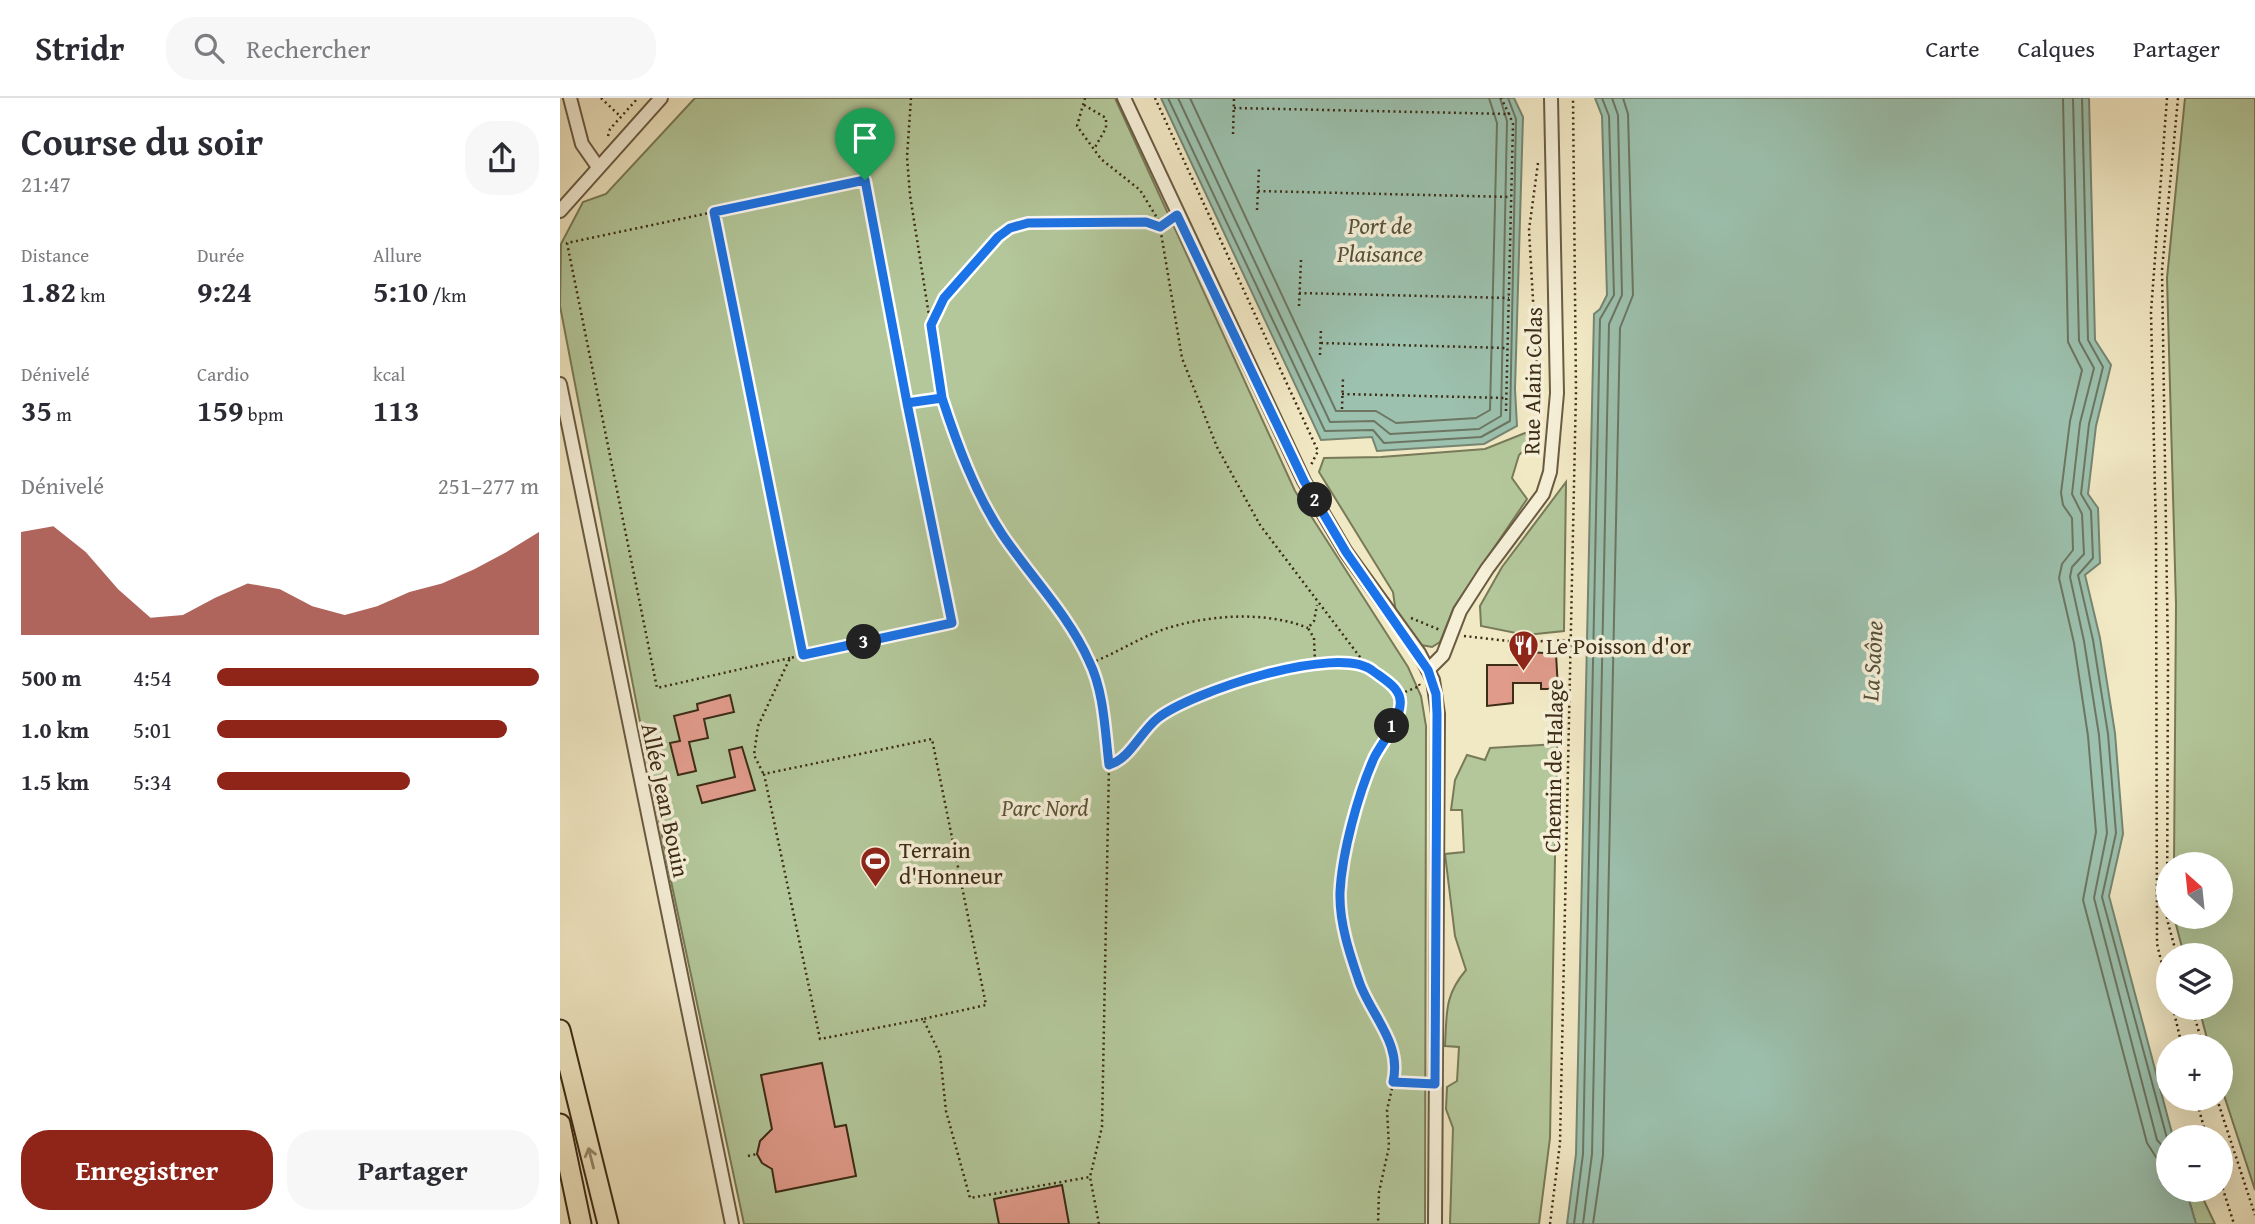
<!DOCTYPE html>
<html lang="fr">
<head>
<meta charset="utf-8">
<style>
  :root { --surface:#fff; --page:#f7f7f7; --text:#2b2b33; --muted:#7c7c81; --line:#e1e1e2; --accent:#8f2418 }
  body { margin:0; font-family:"Gentium Book Plus",serif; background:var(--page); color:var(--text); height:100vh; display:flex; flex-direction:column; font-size:26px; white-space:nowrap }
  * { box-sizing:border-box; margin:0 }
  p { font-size:23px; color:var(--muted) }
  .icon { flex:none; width:38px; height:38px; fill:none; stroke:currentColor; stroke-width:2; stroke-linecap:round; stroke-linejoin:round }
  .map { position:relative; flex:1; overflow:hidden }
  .side { display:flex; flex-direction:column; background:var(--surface); width:560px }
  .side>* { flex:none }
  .needle { width:46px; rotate:333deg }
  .tools { position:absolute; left:1596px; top:754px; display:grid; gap:14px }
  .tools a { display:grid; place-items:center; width:77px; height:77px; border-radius:50%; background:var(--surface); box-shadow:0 7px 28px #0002; font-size:35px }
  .pin { position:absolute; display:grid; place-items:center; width:60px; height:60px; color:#fff; margin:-72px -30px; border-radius:50% 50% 50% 0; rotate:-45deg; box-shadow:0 0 7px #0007 }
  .pin .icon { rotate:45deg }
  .km { position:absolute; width:35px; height:35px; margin:-18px; border-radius:50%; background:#222; color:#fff; font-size:19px; line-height:35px; text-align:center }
  .round { display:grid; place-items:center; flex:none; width:74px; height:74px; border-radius:28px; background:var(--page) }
  .head { display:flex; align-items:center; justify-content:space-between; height:119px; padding:0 21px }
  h1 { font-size:38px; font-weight:600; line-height:52px }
  .metrics { display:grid; grid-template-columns:repeat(3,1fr); gap:10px; height:119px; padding:7px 21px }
  .metrics div { display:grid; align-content:center }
  .metrics b { font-size:30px; font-weight:600 }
  .metrics small { font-size:19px; font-weight:400 }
  .metrics p { font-size:19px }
  .chart { height:196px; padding:14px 21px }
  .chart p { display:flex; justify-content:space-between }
  .chart svg { width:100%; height:126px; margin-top:7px; fill:var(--accent); opacity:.7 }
  .cta { display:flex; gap:14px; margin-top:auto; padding:14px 21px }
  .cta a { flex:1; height:80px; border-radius:28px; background:var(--accent); color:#fff; font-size:28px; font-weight:600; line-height:80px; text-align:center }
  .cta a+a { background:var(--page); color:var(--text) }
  ul { padding:0 21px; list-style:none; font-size:23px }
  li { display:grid; grid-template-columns:112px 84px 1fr; align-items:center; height:52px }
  li i { height:18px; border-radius:9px; background:var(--accent) }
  header { display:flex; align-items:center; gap:42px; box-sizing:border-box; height:98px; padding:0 35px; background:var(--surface); border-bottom:2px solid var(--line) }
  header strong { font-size:33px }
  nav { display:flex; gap:38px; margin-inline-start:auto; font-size:24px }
  .search { width:490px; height:63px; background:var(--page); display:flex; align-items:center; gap:18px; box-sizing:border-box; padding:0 24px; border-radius:28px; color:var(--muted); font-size:26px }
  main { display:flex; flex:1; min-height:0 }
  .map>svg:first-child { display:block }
</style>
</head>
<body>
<header>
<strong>Stridr</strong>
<div class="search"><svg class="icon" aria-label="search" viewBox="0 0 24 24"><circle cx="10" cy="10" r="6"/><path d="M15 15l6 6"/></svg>Rechercher</div>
<nav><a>Carte</a><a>Calques</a><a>Partager</a></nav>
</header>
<main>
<section class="side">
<div class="head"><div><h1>Course du soir</h1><p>21:47</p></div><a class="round"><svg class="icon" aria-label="share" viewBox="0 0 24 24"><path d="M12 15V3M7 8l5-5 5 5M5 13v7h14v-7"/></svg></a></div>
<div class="metrics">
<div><p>Distance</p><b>1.82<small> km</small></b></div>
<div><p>Durée</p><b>9:24</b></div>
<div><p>Allure</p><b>5:10<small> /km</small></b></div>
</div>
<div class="metrics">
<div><p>Dénivelé</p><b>35<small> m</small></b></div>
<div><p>Cardio</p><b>159<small> bpm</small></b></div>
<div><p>kcal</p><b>113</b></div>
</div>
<div class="chart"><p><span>Dénivelé</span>251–277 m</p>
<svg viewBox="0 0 160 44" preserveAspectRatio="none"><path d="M0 44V8L10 6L20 15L30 28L40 38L50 37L60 31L70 26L80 28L90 34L100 37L110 34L120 29L130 26L140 21L150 15L160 8V44z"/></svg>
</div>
<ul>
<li><b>500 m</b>4:54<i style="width:100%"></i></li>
<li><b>1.0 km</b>5:01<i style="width:90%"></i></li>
<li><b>1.5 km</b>5:34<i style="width:60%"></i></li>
</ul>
<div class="cta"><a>Enregistrer</a><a>Partager</a></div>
</section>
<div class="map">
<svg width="1695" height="1126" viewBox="0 0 1695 1126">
  <rect width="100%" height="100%" fill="#f1e8c4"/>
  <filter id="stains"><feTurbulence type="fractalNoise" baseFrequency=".00286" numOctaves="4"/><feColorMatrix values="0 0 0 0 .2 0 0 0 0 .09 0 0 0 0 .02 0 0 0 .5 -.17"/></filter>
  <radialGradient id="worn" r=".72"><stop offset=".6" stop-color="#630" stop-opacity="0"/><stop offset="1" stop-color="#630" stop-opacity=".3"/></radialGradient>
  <g fill="#b3c79a" stroke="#787a58" stroke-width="2">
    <path d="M135,0H555L735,393L848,569L861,598L866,628L865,1126H184L108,769L0,208L1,146L23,104L46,96Z"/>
    <path d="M1625,0H1695V1092L1661,988V948H1649L1639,910H1661V858L1624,857L1614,819H1661V766H1614L1616,506L1607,180Z"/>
    <path d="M970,333L980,336L959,357L952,380L967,401L894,509L880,544L872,549L861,547L836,515L833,494L759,374L764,360L821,359L925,351Z"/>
    <path d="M1006,384L1004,533L966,537L921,528L920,508L942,469Z"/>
    <path d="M997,646L990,1040L979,1126H890L893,1030L886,1011L887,989L897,983L899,949L885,948C887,915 884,898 906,872L895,838L885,756L904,754L902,712H891L895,682L907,657L925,662L930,650Z"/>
    <path d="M1626,1092H1639L1655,1126H1636Z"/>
  </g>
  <g fill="#9cc1ae" stroke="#768571" stroke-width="2">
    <path d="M601,0H954L963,19L955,291L957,328L924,346L817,353L812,339L761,342Z"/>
    <path d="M1035,0H1529L1535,242L1551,267L1536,328L1528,396L1538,410L1540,465L1525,477L1540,540L1555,635L1563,736L1549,798L1613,1039L1608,1040V1092H1626L1636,1126H1007L1016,1056L1034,216L1040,211L1047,197L1042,18Z"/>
  </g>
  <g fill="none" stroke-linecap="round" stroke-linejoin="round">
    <g stroke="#6c7662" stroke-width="2">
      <path d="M608,0L765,333L813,332L824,345L921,339L950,323L956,21L948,0"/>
      <path d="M618,0L770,324L814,323L830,336L919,331L941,318L947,23L940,0"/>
      <path d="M630,0L776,313H816L836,325L916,320L930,312L937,25L929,0"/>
      <path d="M1503,0L1508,244L1522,272L1510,323L1501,395L1503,407L1512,420L1513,452L1502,466L1499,480L1514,545L1528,638L1536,734L1523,802L1587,1045L1596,1059L1608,1065"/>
      <path d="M1513,0L1519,243L1534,270L1520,325L1512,396L1522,416L1524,456L1512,469L1510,479L1524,543L1539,637L1547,735L1534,800L1597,1042L1608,1054"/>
      <path d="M1522,0L1528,242L1543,269L1529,326L1521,396L1531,413L1533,460L1518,477L1533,542L1548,636L1556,735L1542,799L1608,1044"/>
      <path d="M1014,1126L1023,1056L1040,221L1054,197L1049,18L1042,0"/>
      <path d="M1023,1126L1032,1056L1049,226L1062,197L1058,17L1052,0"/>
      <path d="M1033,1126L1043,1057L1060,230L1073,197L1068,16L1063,0"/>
    </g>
  </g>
  <g fill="#e09b8b" stroke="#3d2c16" stroke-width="2">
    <path d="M958,553L996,556L998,591H981V585H953V605L927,608V567H958Z"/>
    <path d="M170,597L174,614L144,621L148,640L129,644L136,673L118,677L110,645L120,643L114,618L138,612L137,606Z"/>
    <path d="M182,649L195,692L142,705L137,688L175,679L169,652Z"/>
    <path d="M262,965L275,1029L286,1027L296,1078L216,1094L212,1071L202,1065L197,1056L200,1043L212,1031L201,977Z"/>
    <path d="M502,1087L509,1126H439L434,1101Z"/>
  </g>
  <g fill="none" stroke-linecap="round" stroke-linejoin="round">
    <defs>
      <g id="minor">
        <path d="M10,0L22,46L38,69"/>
        <path d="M564,0L744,383L786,454L859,555L873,582L878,616L875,1126"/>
        <path d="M0,113L101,0"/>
        <path d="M0,286L172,1126"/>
        <path d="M868,572L883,557L900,513L927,471L983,396L990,374L997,295L991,0"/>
      </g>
      <g id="primary">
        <path d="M0,932L48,1126"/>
        <path d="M0,1026L21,1126"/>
      </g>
    </defs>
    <use href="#minor" stroke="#6a5b42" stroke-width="16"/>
    <use href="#primary" stroke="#3d2c16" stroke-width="23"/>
    <g stroke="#3d2c16" stroke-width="2.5" stroke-dasharray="2 3.5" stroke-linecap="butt">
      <path d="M41,0L61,19"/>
      <path d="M351,0L347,59L350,97L382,300L411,376L440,433L515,535L531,565L543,621L549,667L542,1029L530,1079L539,1126"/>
      <path d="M525,0L517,28L541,61L580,92L599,123L622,260L657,349L700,427L806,567L840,596L839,615L814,662L803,692L780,793L782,829L801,887L832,947L836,973L827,1012L829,1049L819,1094L818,1126"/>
      <path d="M595,0L758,353L751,367"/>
      <path d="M1607,0L1591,214L1596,437L1597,846L1608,891"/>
      <path d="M524,7L546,20V30L534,51"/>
      <path d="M674,10L949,16L941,0"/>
      <path d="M673,36L674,0"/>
      <path d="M48,38L50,31L78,0"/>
      <path d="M978,65L969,132L979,307L982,306"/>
      <path d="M698,93L951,99"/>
      <path d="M697,112L699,71"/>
      <path d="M154,114L243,557"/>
      <path d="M739,195L949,200"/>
      <path d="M739,208L741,162"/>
      <path d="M371,227C389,190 427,136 468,125L586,124L600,129L608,124"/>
      <path d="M761,245L946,250"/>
      <path d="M760,257L761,230"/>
      <path d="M782,296L946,300"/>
      <path d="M782,311L783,280"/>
      <path d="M946,313L953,26L949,16"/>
      <path d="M851,520L880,532"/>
      <path d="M904,538L957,544L1012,542"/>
      <path d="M230,560L97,590L7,145L305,82L347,305"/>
      <path d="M755,564L754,540L748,530L754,523L757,507"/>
      <path d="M531,565C554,556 576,542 599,533C643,517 704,512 748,530"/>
      <path d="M840,596L860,588L859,586"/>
      <path d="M550,667C570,661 581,631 599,618C637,591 762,554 806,567"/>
      <path d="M203,675L194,657L198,628L230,560L392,525L347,305L382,300"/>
      <path d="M1598,798L1606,817"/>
      <path d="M1617,858L1607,821L1608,561L1602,172L1618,0"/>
      <path d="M1613,910L1622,948"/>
      <path d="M1632,910L1643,948"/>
      <path d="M363,921L260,941L204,676L372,641L426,907L363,921L380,956L386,1013L410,1100L530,1079"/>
      <path d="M833,984L864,986"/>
      <path d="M1636,1001L1647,1040"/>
      <path d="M1657,1001L1695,1117"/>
      <path d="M188,1058L197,1056"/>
      <path d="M1661,1085L1674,1126"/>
      <path d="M990,1126L1000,1045L1016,293L1013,0"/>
    </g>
    <use href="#minor" stroke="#f6f0d9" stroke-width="12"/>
    <use href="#primary" stroke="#f1e8c4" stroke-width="19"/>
  </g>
  <defs><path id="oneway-shaft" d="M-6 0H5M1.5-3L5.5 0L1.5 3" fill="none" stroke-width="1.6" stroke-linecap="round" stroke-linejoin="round" transform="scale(1.75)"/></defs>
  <use stroke="#978a6d" href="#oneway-shaft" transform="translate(31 1060) rotate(-104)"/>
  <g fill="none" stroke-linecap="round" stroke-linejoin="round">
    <defs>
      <path id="route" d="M305,82L347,305L382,300C397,346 415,395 442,436C470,478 508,516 529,563C544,593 545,633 549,667C570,661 581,633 598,620C631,594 778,545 813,573C825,582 843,591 840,608C838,627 822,644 814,660C798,696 782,755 780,794C779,825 790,857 800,886C813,920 842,946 833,984L875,986L877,616L876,596L868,572L786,454L744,383L617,117L600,129L586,124L468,125L450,130L438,139L384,200L371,227L382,300L347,305L392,525L243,557L154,114L305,82"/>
    </defs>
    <use href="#route" stroke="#fff" stroke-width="14"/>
    <use href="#route" stroke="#1a73e8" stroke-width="9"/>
  </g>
  <defs>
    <symbol id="restaurant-pin" viewBox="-11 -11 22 30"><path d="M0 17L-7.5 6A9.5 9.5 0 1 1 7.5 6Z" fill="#8f2418" stroke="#f6f0d9"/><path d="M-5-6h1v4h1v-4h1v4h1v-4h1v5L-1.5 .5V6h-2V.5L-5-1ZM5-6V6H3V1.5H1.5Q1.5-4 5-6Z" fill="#fff"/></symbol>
    <symbol id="stadium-pin" viewBox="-11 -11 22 30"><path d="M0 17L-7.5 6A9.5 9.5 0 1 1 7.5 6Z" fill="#8f2418" stroke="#f6f0d9"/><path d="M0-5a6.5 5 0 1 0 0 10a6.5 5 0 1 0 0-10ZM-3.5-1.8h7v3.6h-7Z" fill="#fff"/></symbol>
  </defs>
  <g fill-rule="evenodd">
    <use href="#restaurant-pin" x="946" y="530" width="35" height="47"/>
    <use href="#stadium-pin" x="298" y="746" width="35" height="47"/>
  </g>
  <g text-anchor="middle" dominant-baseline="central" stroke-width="7" stroke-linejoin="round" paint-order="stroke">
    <g font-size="23" fill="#3d2c16" stroke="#f6f0d9">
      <text transform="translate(972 283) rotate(-89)">Rue Alain Colas</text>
      <text transform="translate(993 668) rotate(-89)">Chemin de Halage</text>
      <text transform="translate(106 702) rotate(78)">Allée Jean Bouin</text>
    </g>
    <g font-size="23" fill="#3d2c16" stroke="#f6f0d9" text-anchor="start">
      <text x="986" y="547">Le Poisson d'or</text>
      <text x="339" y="751">Terrain<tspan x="339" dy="26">d'Honneur</tspan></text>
    </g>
    <g font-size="23" font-style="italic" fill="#5a5337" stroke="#f6f0d9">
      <text x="485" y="709">Parc Nord</text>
    </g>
    <g font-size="24" font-style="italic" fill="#55513c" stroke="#f6f0d9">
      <text x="820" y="127">Port de<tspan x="820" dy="28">Plaisance</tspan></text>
      <text transform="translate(1312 563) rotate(-87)">La Saône</text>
    </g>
  </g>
  <rect width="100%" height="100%" filter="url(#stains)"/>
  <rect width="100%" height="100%" fill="url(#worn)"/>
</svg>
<div class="tools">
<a><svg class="needle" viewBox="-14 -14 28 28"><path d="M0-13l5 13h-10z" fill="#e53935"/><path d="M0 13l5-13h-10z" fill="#7c7c81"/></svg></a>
<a><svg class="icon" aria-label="layers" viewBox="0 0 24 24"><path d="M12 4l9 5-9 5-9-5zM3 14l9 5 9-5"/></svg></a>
<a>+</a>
<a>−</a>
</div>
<div class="pin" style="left:305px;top:82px;background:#1e9e55"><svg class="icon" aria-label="arrive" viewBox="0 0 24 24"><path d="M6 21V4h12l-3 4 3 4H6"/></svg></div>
<b class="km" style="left:832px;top:628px">1</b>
<b class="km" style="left:755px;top:402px">2</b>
<b class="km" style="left:304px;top:544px">3</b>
</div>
</main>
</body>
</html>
